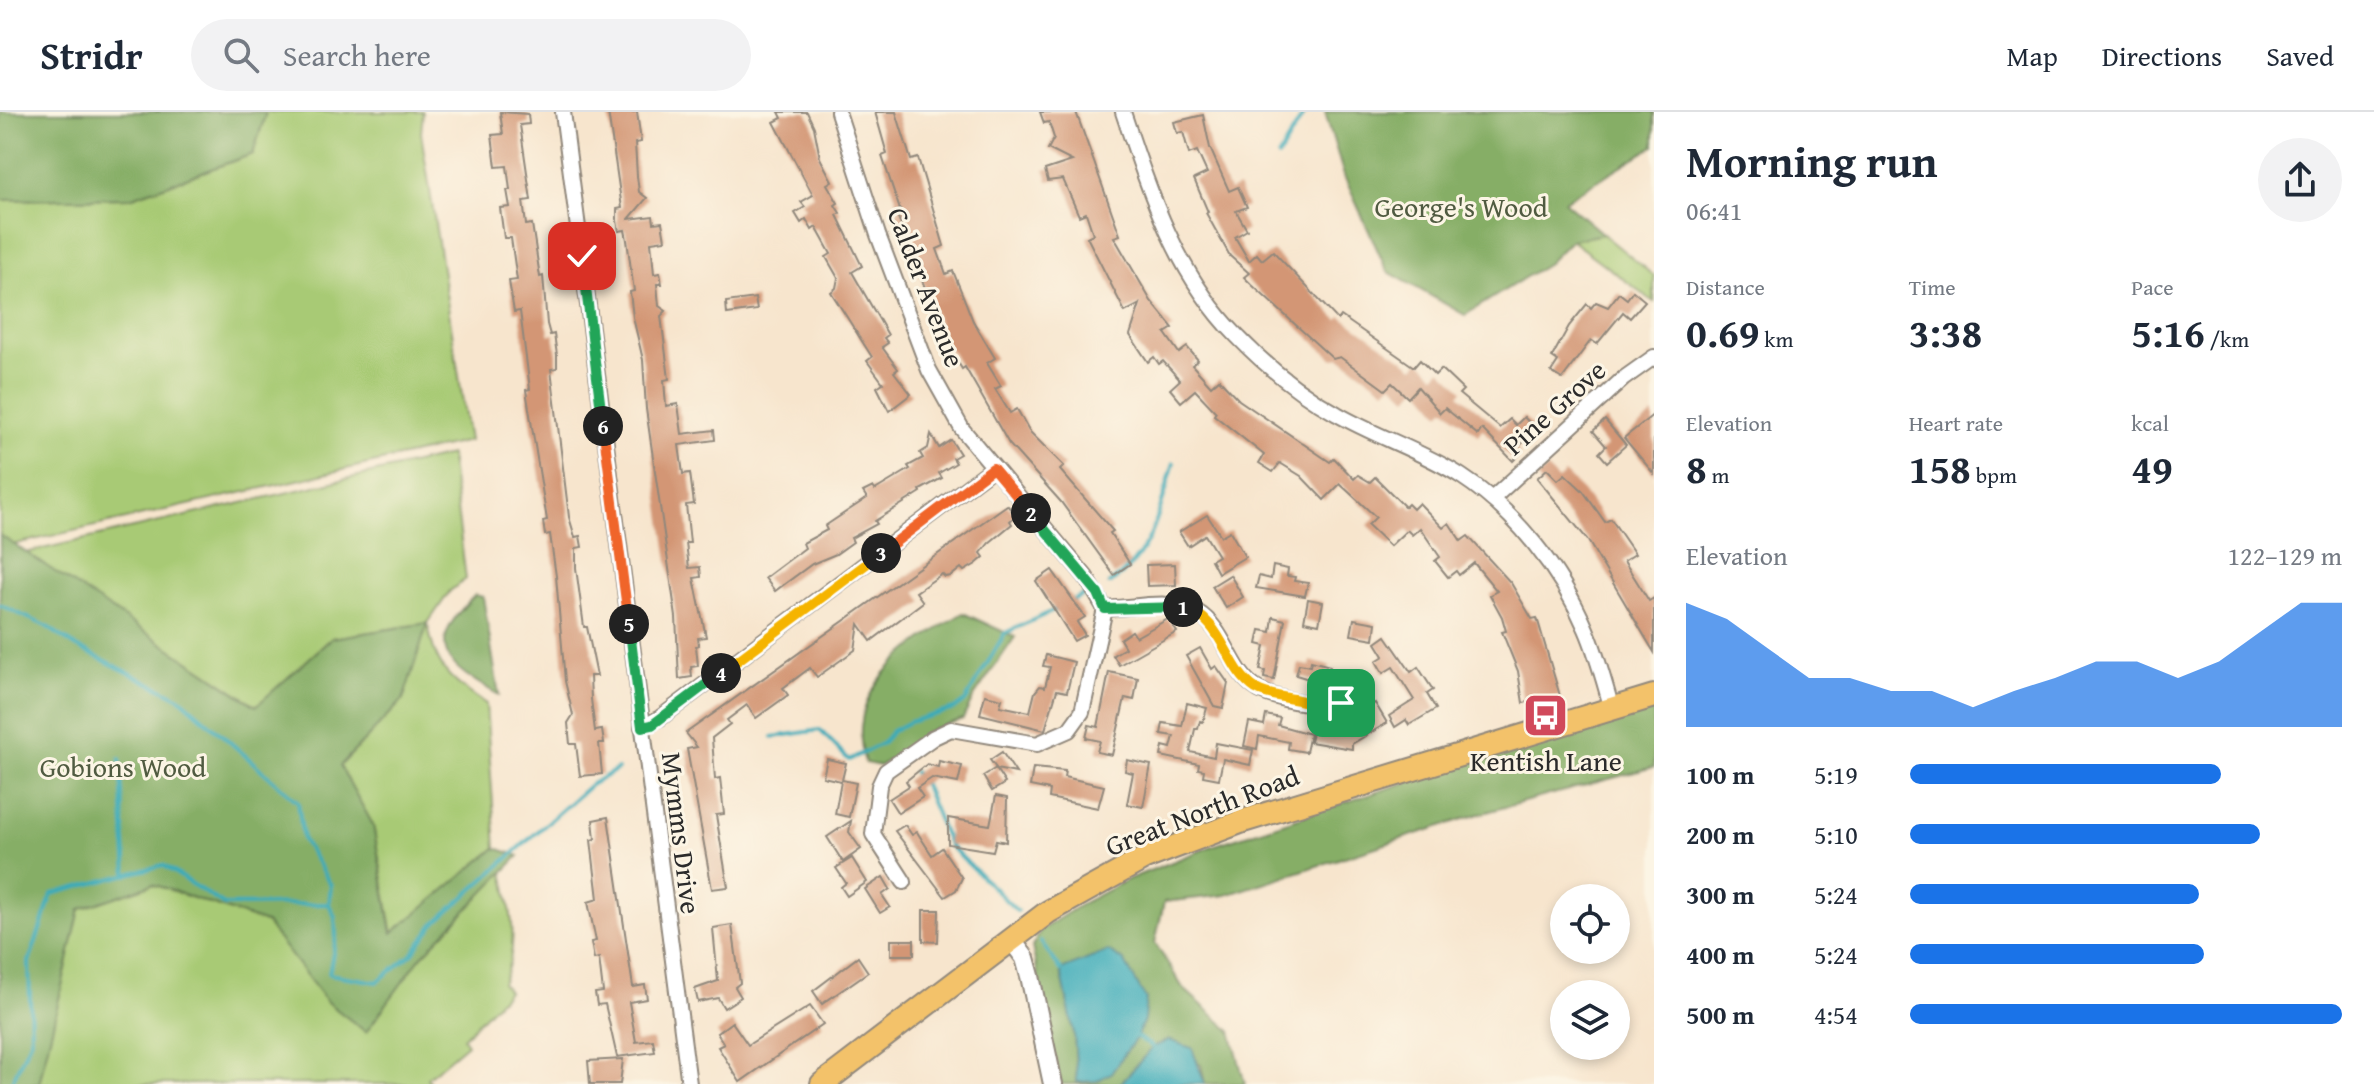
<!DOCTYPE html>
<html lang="en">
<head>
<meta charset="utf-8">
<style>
  :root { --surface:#fff; --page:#f2f2f3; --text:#1f2937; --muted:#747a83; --line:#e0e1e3; --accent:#1a73e8 }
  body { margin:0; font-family:"Gentium Book Plus",serif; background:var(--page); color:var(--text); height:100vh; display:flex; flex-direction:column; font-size:30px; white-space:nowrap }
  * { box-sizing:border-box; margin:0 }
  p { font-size:26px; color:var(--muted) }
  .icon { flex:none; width:44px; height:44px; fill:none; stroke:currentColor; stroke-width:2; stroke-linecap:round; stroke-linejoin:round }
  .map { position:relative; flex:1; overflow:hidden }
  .sheet { display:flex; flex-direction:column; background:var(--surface); width:720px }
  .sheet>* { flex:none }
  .buttons { position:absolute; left:1550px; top:772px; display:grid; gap:16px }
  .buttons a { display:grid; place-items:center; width:80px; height:80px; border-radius:50%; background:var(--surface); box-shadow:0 4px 12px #0003; font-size:40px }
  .pin { position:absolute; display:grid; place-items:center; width:68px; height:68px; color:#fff; margin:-34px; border-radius:16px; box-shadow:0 4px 12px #0006 }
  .km { position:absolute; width:40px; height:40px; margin:-20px; border-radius:50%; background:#222; color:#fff; font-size:22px; line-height:40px; text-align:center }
  .round { display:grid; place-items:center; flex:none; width:84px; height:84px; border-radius:42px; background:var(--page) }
  .head { display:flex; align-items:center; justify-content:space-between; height:136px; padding:0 32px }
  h1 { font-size:44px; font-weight:800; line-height:60px }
  .metrics { display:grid; grid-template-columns:repeat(3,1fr); gap:12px; height:136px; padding:8px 32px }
  .metrics div { display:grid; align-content:center }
  .metrics b { font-size:40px; font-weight:800 }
  .metrics small { font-size:22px; font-weight:400 }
  .metrics p { font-size:22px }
  .chart { height:224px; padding:16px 32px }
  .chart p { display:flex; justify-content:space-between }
  .chart svg { width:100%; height:144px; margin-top:8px; fill:var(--accent); opacity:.7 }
  ul { padding:0 32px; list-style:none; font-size:26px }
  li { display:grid; grid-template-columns:128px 96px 1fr; align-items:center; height:60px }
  li i { height:20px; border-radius:10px; background:var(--accent) }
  header { display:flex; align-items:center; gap:48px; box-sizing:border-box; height:112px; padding:0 40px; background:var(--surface); border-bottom:2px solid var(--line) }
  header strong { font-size:38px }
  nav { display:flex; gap:44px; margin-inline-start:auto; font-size:28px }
  .search { width:560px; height:72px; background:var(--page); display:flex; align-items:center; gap:20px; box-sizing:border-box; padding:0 28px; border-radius:44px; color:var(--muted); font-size:30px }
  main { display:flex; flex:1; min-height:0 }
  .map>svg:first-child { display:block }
</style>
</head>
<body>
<header>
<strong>Stridr</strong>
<div class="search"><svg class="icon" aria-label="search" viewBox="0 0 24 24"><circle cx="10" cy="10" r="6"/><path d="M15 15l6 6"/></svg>Search here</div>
<nav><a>Map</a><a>Directions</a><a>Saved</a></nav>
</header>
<main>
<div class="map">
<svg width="1654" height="972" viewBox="0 0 1654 972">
  <rect width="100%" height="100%" fill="#fcf5e5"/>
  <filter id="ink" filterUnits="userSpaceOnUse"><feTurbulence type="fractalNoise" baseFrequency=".0125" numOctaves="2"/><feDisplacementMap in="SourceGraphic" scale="16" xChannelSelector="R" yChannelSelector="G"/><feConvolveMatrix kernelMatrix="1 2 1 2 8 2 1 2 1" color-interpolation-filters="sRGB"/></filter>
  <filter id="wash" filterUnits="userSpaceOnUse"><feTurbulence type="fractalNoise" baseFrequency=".006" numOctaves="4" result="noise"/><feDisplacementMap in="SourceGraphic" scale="32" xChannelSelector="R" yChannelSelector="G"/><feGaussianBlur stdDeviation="1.8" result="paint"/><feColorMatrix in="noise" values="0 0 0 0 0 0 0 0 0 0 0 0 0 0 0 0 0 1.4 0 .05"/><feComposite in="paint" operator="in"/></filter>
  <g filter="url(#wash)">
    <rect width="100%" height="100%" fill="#f7e5cd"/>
    <g fill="#a8ca74" stroke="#6a7a50" stroke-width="2">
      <path d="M266,0H423L421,21L469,329L12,433L0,423V88L130,86L253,42Z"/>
      <path d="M1603,122L1654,164V190L1571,128Z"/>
      <path d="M450,343L466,467L450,479L428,511C434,556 450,568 486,592L496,736L393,822L373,713L340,654L403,588L427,511L332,526L257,594L25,441Z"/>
      <path d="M503,760C511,797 520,836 502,871L508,879L463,926L467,932L427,966L432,972H39L80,797L153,772L266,811L327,890L366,919L420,846Z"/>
    </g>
    <g fill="#86ae66" stroke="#586c48" stroke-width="2" fill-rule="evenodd">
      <path d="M0,0H266L253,42L130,86L0,88Z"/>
      <path d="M1325,0H1654V34L1564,89L1603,122L1571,128L1548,151L1465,203L1387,159L1344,64Z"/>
      <path d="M0,423L256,594L332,526L428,511L403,588L340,654L373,713L392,821L496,736L519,744L420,846L366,920L327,890L266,811L153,772L80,797L39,972H0Z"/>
      <path d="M475,483L483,485L499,583C445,553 422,535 475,483Z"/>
      <path d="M963,501L1015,525L973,586L963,607L933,617L880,654L865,651C843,576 908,535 963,501Z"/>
      <path d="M1654,597V655L1479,702L1226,783L1164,790L1155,831L1183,876L1231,919L1245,972H1205L1201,953L1169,928L1153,935L1120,972H1061L1032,835L1041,818L1083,791L1129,767L1212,734L1447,657ZM1061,858L1135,869L1146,887L1077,969L1074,921Z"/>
    </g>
    <g fill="#3babb9" stroke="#336b72" stroke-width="2">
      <path d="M1108,839L1124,849L1146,887L1144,908L1137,925L1111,961L1097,969L1077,970L1074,921L1061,858Z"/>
      <path d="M1169,928L1192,936L1205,972H1120L1153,935Z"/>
    </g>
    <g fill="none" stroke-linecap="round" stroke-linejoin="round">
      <g stroke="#3babb9" stroke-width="4">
        <path d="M1278,45L1305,0"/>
        <path d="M1109,472C1154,442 1158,400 1174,351"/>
        <path d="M1072,489L1086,482"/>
        <path d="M0,493L46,514L77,535L180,586L298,690L303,728L331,773L329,792L335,805L336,825L329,862L377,870L412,842L434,812L590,673L618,657"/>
        <path d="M773,625L820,618L849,648L883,631L892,619L909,610L954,597L966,588L1005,521L1057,497"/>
        <path d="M120,647L127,763"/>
        <path d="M914,660L924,673L949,733L1017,799"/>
        <path d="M1041,830L1061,858"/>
        <path d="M1137,925L1153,935"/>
        <path d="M11,972L31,927L29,850L52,782L163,753L224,793L329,792"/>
      </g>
    </g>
    <g id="blocks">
      <g fill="#d39674">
        <path d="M500,0L528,2L529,12L520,13L531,88L523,89L526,113L532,112L540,165L543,164L547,212L550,223L554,222L557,243V256L551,257L569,405L575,425L580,424L582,435L576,436V456L584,515H587L597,564H590L591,587L595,619L602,618L604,631H599L602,662L580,664L576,632H570L568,611L573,603L565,569L556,464L550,422L545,423L543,409L547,408L526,278L530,277L520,199L514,200L509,169L517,168L511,126H504L500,96L510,95L507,78H510L507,54L496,55L492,23L503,22Z"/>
        <path d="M608,0H637L641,30L635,31L637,64L639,80L647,86L629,107L653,104L654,111L662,110L665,128L651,130L654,162L660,161L662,172H657L659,194L666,199L661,204L669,267L664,268L666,294L678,292L682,322L714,318L715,328L679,333L683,362L690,361L694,392L686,393L690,431H686L689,456L700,455L701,465L694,466L706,525L698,526L699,533L696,534L698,554L691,555L692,565L679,567L676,505L646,297L643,248L633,205L630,180L634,179L627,128L625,118L619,119L617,109V97L622,96Z"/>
        <path d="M779,0H807L814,15L820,46L832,69L827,72L838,91L835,93L840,101L837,103L862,154L852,160L888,223L884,226L888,231L882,235L898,257L894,260L911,282L889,299L877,275L883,271L867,249L872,245L831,180L836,176L838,166L826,145L831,142L816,115L812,118L806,107L801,111L795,101L805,95L801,90L813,83L774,10L782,6Z"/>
        <path d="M875,0H896L911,48L918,46L944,134L937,137L946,162L953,159L973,209L995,246L987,251L1001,274L995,277L1010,301L1017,297L1030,320L1064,354L1060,358L1113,419L1110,421L1130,452L1114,463L1061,390L1009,332L965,255L962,257L946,231L896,100L900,98L882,44L887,42Z"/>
        <path d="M1040,0H1076L1120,123L1114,125L1151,189L1173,216L1165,221L1179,241L1187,235L1198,248L1192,253L1211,274L1219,267L1239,288L1330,350L1334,346L1354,367L1358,363L1370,370L1375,365L1405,395L1408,392L1413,397L1419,391L1443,416L1449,411L1461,429L1468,424L1511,471L1532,507L1537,506L1560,584L1523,591L1518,559L1502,520L1506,519L1502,505L1490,483L1497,479L1474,451L1459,463L1456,459L1448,465L1435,449L1440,445L1420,416L1412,423L1407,418L1390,434L1368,413L1376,405L1340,372L1324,388L1301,364L1280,351L1273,360L1259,351L1264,343L1214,303L1216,300L1195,278L1181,290L1170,277L1180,268L1163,249L1159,252L1154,245L1148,250L1130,223L1140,192L1125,200L1087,125L1093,122L1086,101L1079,104L1063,67L1048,69L1045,58L1072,49L1048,37L1054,26L1049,10L1044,11Z"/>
        <path d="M1203,3L1210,36L1229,79L1238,75L1247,95L1236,99L1247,118L1235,125L1249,149L1257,142L1262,148L1273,139L1338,208L1341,204L1414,255L1420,248L1435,263L1441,257L1463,278L1459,282L1500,316L1510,307L1516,313L1524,305L1536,318L1516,337L1520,342L1513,349L1482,317L1478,323L1445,296L1440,301L1418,275L1408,286L1392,271L1385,278L1340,245L1333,247L1252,173L1244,165L1249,161L1230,144L1206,101L1208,100L1194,67L1207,61L1197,39L1189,42L1183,20L1177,21L1174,10Z"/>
        <path d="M1633,179L1645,189L1630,206L1623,200L1597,232L1591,228L1562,267L1551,260L1558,249L1552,245L1569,214L1587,192L1591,196L1596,190L1608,195L1619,181L1627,187Z"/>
        <path d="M755,186L757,198L727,202L726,190Z"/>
        <path d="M1654,302V362L1624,326Z"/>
        <path d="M1605,308L1626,333L1607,350L1599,341L1606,334L1593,319Z"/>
        <path d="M931,322L939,336L951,328L960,342L953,346L956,351L939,361L942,366L920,378L921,380L875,409L877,412L851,426L853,430L836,442L812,452L775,479L765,466L805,436L803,431L827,418L825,414L867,386L863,380L873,375L875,378L910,357L908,354L923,346L920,341L928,336Z"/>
        <path d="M1547,357L1558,368L1565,362L1583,379L1605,410L1611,407L1635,442L1624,449L1649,489L1654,486V540L1587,427L1537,366Z"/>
        <path d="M1007,393L1016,403L1010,409L1012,412L989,431L981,441L984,445L976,452L964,459L961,456L951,464L945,465L942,462L916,480L923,490L871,529L859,512L855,538L817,565L810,556L783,576L788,583L756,606L747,593L727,608L730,612L712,626L715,667L720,666L724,702L716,703L728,775L712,777L687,637L697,635L686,621Z"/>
        <path d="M1207,403L1221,424L1230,419L1245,445L1218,461L1211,448L1218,444L1205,423L1188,434L1179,420Z"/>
        <path d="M1175,452L1176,473L1147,474L1146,453Z"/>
        <path d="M1273,454L1288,457L1287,464L1295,465L1294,469L1308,471L1305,484L1256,476L1259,464L1271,467Z"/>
        <path d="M1052,458L1085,505L1077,510L1085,523L1074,529L1036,469Z"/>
        <path d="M1230,463L1243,485L1226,496L1212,474Z"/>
        <path d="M1308,487L1323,490L1319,512L1304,509Z"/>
        <path d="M1273,505L1285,508L1274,568L1264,566L1265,559L1260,558L1265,534L1257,532L1260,518L1271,520Z"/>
        <path d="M1168,507L1177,520L1119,553L1113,543L1125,536L1120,527L1132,519L1136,525Z"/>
        <path d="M1354,507L1376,511L1374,527L1351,523Z"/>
        <path d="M1386,524L1411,560L1418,555L1433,578L1427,582L1436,597L1409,613L1406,608L1395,615L1389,604L1414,588L1393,555L1383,561L1376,549L1384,544L1376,531Z"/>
        <path d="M1200,536L1212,557L1216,554L1228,571L1223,596L1214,594L1186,544Z"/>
        <path d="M1046,543L1074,550L1067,580L1057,578L1045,618L980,602L985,583L1002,587L1000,594L1030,600L1035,580L1040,574L1045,575L1050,555L1043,554Z"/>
        <path d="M1311,549L1330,554L1325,572L1296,563L1299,552L1310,554Z"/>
        <path d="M1109,560L1138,566L1134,588L1125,586L1112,643L1097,640L1100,629L1086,626L1089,613L1098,615Z"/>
        <path d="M1187,591L1207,596L1203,610L1200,609L1198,617H1195L1190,640L1214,645L1216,631L1253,638L1250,653L1223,647L1219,667L1203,664L1204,658L1198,657L1199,652L1161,644L1163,634L1171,636L1174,624L1161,622L1163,611L1182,614Z"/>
        <path d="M1375,591L1387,611L1352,632V637L1310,630L1314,612L1346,621L1368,608L1362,599Z"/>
        <path d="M1266,603L1280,606L1278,613L1310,622L1306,640L1288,637L1289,630L1259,624L1257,637L1244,634L1249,610L1264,613Z"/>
        <path d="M1002,640L1016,661L996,657L1005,671L992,679L983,664L996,656L990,648Z"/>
        <path d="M827,647L846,651L842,668L856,671L849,705L835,702L841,669L823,665Z"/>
        <path d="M1127,648L1151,653L1143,695L1127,692L1133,661L1125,659Z"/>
        <path d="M939,649L962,654L958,671L932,666L917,676L923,685L898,701L889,687L909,674L906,669L927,652L938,655Z"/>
        <path d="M1033,656L1065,659L1064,665L1104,674L1098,696L1049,686L1050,678L1030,674Z"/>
        <path d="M996,684L1007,686L1006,730L996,728L993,739L948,732V706L990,713Z"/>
        <path d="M608,705L633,875L645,873L647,887L629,890L636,930L653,928L655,940L617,945L605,892L597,893L595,881L603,880L599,846L594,847L591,830L596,829L588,790L598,787L591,728L595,727L593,708Z"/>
        <path d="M851,709L849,720L861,737L843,750L827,725Z"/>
        <path d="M905,713L912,723L917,720L932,743L942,736L962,766L956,778L945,785L895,719Z"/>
        <path d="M852,746L867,770L847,784L841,775L846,771L836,756Z"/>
        <path d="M883,765L890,777L882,783L890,795L880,801L865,777Z"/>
        <path d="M923,798H939L938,830L923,829Z"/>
        <path d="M732,813L740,871L735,875L741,885L724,896L718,886L698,890L695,877L718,869L713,816Z"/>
        <rect x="891" y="828" width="23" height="15"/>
        <path d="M858,845L868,860L822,892L813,879Z"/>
        <path d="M810,894L823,912L740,970L718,935L724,932L717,921L732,910L748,933Z"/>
        <path d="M623,947L620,972H590L588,949Z"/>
      </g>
    </g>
  </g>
  <g filter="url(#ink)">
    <use href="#blocks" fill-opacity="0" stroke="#91887c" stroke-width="2"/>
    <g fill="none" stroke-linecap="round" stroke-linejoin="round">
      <defs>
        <g id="minor">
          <path d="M563,0L689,972"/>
          <path d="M838,0L878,123L929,258L962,317L1086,465L1105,497"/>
          <path d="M1123,0C1150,81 1176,162 1237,224C1266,254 1300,282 1337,302C1377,325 1422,339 1461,364C1515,399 1561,458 1586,517C1597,542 1604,570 1612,597"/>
          <path d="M1492,387L1623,267L1654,245"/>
          <path d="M1105,497C1132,496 1174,486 1197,500C1227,518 1230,562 1259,578C1279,589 1309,591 1331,594L1360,578"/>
          <path d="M642,615L660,606L993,356"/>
          <path d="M904,770L873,722L879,674L886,659L934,625L951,617L1037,632L1069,618L1082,600L1105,497"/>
        </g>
        <path id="tertiary" d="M1011,827L1025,846L1030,864L1053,972"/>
        <path id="primary" d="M822,972L1048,800L1145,746L1243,709L1654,584"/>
      </defs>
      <use href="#minor" stroke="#91887c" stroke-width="18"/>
      <use href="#tertiary" stroke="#91887c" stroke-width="22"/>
      <use href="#primary" stroke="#91887c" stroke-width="26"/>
      <use href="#minor" stroke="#fff" stroke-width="14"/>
      <use href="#tertiary" stroke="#fff" stroke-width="18"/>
      <use href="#primary" stroke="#f3c26a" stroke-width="22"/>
    </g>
  </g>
  <g fill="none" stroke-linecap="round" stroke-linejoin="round" filter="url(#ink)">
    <defs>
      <path id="split-1" d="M1183,495C1225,508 1224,556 1256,577C1268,584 1285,585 1298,588C1313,591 1327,596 1341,591"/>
      <path id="split-2" d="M1031,401L1098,481L1105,497L1183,495"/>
      <path id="split-3" d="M881,441L993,356L1031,401"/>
      <path id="split-4" d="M721,561L881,441"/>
      <path id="split-5" d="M629,512L642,615L652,613L721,561"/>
      <path id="split-6" d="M603,314L629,512"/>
      <path id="split-7" d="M582,144L603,314"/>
    </defs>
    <use href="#split-1" stroke="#fff" stroke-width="16"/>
    <use href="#split-2" stroke="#fff" stroke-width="16"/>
    <use href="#split-3" stroke="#fff" stroke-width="16"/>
    <use href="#split-4" stroke="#fff" stroke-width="16"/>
    <use href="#split-5" stroke="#fff" stroke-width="16"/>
    <use href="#split-6" stroke="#fff" stroke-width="16"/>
    <use href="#split-7" stroke="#fff" stroke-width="16"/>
    <use href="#split-1" stroke="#f5b400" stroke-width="10"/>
    <use href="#split-2" stroke="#22a559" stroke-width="10"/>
    <use href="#split-3" stroke="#f0652b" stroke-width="10"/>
    <use href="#split-4" stroke="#f5b400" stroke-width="10"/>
    <use href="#split-5" stroke="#22a559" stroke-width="10"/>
    <use href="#split-6" stroke="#f0652b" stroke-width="10"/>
    <use href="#split-7" stroke="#22a559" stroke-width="10"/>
  </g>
  <defs>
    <symbol id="bus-square" viewBox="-11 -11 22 22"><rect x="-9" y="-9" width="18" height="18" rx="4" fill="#d1495b" stroke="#fcf5e5"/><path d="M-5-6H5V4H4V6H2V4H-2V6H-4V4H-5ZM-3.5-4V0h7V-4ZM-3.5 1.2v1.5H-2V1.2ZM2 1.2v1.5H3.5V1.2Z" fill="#fff"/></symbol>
  </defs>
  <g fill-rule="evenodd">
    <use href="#bus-square" x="1520" y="578" width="51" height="51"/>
  </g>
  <g text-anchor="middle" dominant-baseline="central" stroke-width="6" stroke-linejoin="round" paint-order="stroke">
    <g font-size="28" fill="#505b41" stroke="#fcf5e5">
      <text x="1461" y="94">George's Wood</text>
      <text x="123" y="654">Gobions Wood</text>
    </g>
    <g font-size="28" fill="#2b2b2b" stroke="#fcf5e5">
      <text transform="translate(927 175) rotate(69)">Calder Avenue</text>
      <text transform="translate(1554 295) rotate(-42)">Pine Grove</text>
      <text transform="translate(1202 698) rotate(-21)">Great North Road</text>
      <text transform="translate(682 721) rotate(83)">Mymms Drive</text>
    </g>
    <g font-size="28" fill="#2b2b2b" stroke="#fcf5e5">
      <text x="1546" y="648">Kentish Lane</text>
    </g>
  </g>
</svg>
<div class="buttons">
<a><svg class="icon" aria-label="locate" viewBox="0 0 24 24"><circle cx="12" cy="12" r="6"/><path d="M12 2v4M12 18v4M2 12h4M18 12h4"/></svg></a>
<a><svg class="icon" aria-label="layers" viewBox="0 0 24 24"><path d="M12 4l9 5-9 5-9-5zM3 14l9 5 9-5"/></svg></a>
</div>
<div class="pin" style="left:1341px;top:591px;background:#1e9e55"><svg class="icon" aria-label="arrive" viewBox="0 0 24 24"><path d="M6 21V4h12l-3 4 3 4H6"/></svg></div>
<div class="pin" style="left:582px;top:144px;background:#d93025"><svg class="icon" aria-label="check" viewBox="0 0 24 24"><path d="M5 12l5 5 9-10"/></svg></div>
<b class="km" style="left:1183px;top:495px">1</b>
<b class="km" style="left:1031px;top:401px">2</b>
<b class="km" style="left:881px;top:441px">3</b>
<b class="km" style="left:721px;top:561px">4</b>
<b class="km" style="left:629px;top:512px">5</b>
<b class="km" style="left:603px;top:314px">6</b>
</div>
<section class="sheet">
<div class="head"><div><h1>Morning run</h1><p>06:41</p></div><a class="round"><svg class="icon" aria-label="share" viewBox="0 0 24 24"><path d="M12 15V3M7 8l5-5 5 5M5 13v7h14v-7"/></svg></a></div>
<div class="metrics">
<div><p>Distance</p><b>0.69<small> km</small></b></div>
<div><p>Time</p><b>3:38</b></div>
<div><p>Pace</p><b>5:16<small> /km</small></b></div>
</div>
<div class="metrics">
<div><p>Elevation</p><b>8<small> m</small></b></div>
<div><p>Heart rate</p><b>158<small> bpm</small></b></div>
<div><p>kcal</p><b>49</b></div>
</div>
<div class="chart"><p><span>Elevation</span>122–129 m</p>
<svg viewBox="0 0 160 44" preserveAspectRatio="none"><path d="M0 44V6L10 11L20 20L30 29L40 29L50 33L60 33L70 38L80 33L90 29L100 24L110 24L120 29L130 24L140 15L150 6L160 6V44z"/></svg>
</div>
<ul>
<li><b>100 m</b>5:19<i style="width:72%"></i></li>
<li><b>200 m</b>5:10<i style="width:81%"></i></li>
<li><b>300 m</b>5:24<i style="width:67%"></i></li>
<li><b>400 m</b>5:24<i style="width:68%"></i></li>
<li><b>500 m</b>4:54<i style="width:100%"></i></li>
</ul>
</section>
</main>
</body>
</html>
